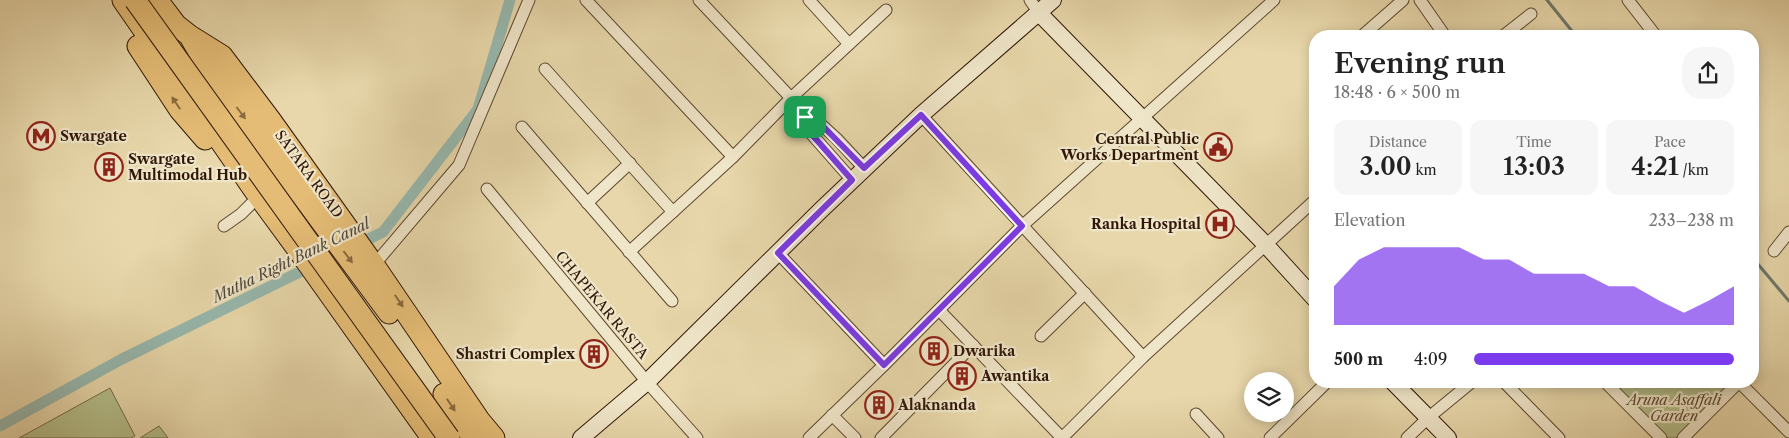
<!DOCTYPE html>
<html lang="en">
<head>
<meta charset="utf-8">
<style>
  :root { --surface:#fff; --page:#f6f6f6; --text:#222; --muted:#767676; --accent:#7c3aed }
  body { margin:0; font-family:"Libre Caslon Text",serif; background:var(--page); color:var(--text); height:100vh; display:flex; flex-direction:column; font-size:19px; white-space:nowrap }
  * { box-sizing:border-box; margin:0 }
  p { font-size:16px; color:var(--muted) }
  .icon { flex:none; width:28px; height:28px; fill:none; stroke:currentColor; stroke-width:2; stroke-linecap:round; stroke-linejoin:round }
  .map { position:relative; flex:1; overflow:hidden }
  .details { position:absolute; left:1309px; top:30px; width:450px; height:358px; display:flex; flex-direction:column; background:var(--surface); border-radius:20px; box-shadow:0 2px 12px #0003 }
  .details>* { flex:none }
  .controls { position:absolute; left:1244px; top:372px; display:grid; gap:10px }
  .controls a { display:grid; place-items:center; width:50px; height:50px; border-radius:50%; background:var(--surface); box-shadow:0 2px 12px #0003; font-size:25px }
  .pin { position:absolute; display:grid; place-items:center; width:42px; height:42px; color:#fff; margin:-21px; border-radius:10px; box-shadow:0 2px 8px #0006 }
  .round { display:grid; place-items:center; flex:none; width:52px; height:52px; border-radius:20px; background:var(--page) }
  .summary { display:flex; align-items:center; justify-content:space-between; height:85px; padding:0 25px }
  h1 { font-size:28px; font-weight:600; line-height:38px }
  .stats { display:grid; grid-template-columns:repeat(3,1fr); gap:8px; height:85px; padding:5px 25px }
  .stats div { display:grid; align-content:center; border-radius:12px; background:var(--page); text-align:center }
  .stats b { font-size:25px; font-weight:600 }
  .stats small { font-size:14px; font-weight:400 }
  .stats p { font-size:14px }
  .chart { height:140px; padding:10px 25px }
  .chart p { display:flex; justify-content:space-between }
  .chart svg { width:100%; height:90px; margin-top:5px; fill:var(--accent); opacity:.7 }
  ul { padding:0 25px; list-style:none; font-size:16px }
  li { display:grid; grid-template-columns:80px 60px 1fr; align-items:center; height:38px }
  li i { height:12px; border-radius:6px; background:var(--accent) }
  .map>svg:first-child { display:block }
</style>
</head>
<body>
<div class="map">
<svg width="1789" height="438" viewBox="0 0 1789 438">
  <rect width="100%" height="100%" fill="#e7d7aa"/>
  <filter id="stains"><feTurbulence type="fractalNoise" baseFrequency=".004" numOctaves="4"/><feColorMatrix values="0 0 0 0 .2 0 0 0 0 .09 0 0 0 0 .02 0 0 0 .5 -.17"/></filter>
  <radialGradient id="worn" r=".72"><stop offset=".6" stop-color="#630" stop-opacity="0"/><stop offset="1" stop-color="#630" stop-opacity=".3"/></radialGradient>
  <g fill="#b4be8a" stroke="#726a49">
    <path d="M1607,381H1731L1733,382L1682,438H1667Z"/>
    <path d="M110,388L135,436L131,438H19Z"/>
    <path d="M159,426L168,438H140Z"/>
  </g>
  <g fill="none" stroke-linecap="round" stroke-linejoin="round">
    <g stroke="#6e786c" stroke-width="3">
      <path d="M1547,0L1576,36"/>
      <path d="M1752,257L1789,301"/>
    </g>
    <g stroke="#97b8ae" stroke-width="11">
      <path d="M356,245L383,232L478,109L510,0"/>
      <path d="M0,426L122,359L314,265"/>
    </g>
    <defs>
      <g id="street">
        <path d="M586,0L733,157"/>
        <path d="M699,0L791,98L805,117L807,129L852,180"/>
        <path d="M809,0L849,44"/>
        <path d="M1030,0L1039,13"/>
        <path d="M1420,0L1445,36"/>
        <path d="M1628,0L1656,36"/>
        <path d="M1362,36L1403,0"/>
        <path d="M1503,36L1531,14"/>
        <path d="M545,69L673,212"/>
        <path d="M921,115L1143,357"/>
        <path d="M805,117L815,119L836,138L864,168"/>
        <path d="M522,127L672,301"/>
        <path d="M487,189L647,382L697,438"/>
        <path d="M587,203L630,163"/>
        <path d="M224,226L241,214L262,193"/>
        <path d="M1774,251L1789,232"/>
        <path d="M629,252L733,157L791,98L886,10"/>
        <path d="M778,253L884,365"/>
        <path d="M374,265L459,165L529,0"/>
        <path d="M939,310L1062,438"/>
        <path d="M1041,336L1085,293"/>
        <path d="M1503,381L1559,438"/>
        <path d="M1604,381L1661,438"/>
        <path d="M1738,381L1789,432"/>
        <path d="M1196,414L1218,438"/>
        <path d="M832,415L855,438"/>
        <path d="M809,438L884,365L1022,226L1274,0"/>
        <path d="M881,438L973,345"/>
        <path d="M1062,438L1143,357L1315,200"/>
        <path d="M1270,438L1328,381"/>
        <path d="M1407,438L1428,418L1473,381"/>
        <path d="M1683,438L1739,382"/>
      </g>
      <g id="secondary">
        <path d="M1039,13L1265,244L1315,299"/>
        <path d="M1392,381L1448,438"/>
        <path d="M581,438L647,382L821,210L921,115L1053,0"/>
      </g>
      <g id="highway">
        <path d="M123,0L255,191L299,251L432,438"/>
        <path d="M157,0L176,25L190,36L222,56L271,121L371,261L479,420L494,438"/>
        <path d="M192,40L212,74L389,313"/>
        <path d="M138,46L180,110L205,139"/>
        <path d="M444,394L473,438"/>
      </g>
    </defs>
    <use href="#street" stroke="#5e4730" stroke-width="13"/>
    <use href="#secondary" stroke="#301708" stroke-width="18"/>
    <use href="#highway" stroke="#301708" stroke-width="23"/>
    <use href="#street" stroke="#efe5c8" stroke-width="11"/>
    <use href="#secondary" stroke="#efe5c8" stroke-width="16"/>
    <use href="#highway" stroke="#e4bc75" stroke-width="21"/>
    <defs>
      <path id="highway-bridge" d="M135,0L449,438"/>
    </defs>
    <use href="#highway-bridge" stroke="#301708" stroke-width="23" stroke-linecap="butt"/>
    <use href="#highway-bridge" stroke="#e4bc75" stroke-width="21"/>
  </g>
  <defs><path id="oneway-solid" d="M-6-.8H1V-3.2L6.5 0L1 3.2V.8H-6Z" transform="scale(1.25)"/></defs>
  <g fill="#8a6a3e">
    <use href="#oneway-solid" transform="translate(176 103) rotate(-124)"/>
    <use href="#oneway-solid" transform="translate(241 113) rotate(53)"/>
    <use href="#oneway-solid" transform="translate(348 257) rotate(53)"/>
    <use href="#oneway-solid" transform="translate(399 301) rotate(56)"/>
    <use href="#oneway-solid" transform="translate(451 405) rotate(56)"/>
  </g>
  <g fill="none" stroke-linecap="round" stroke-linejoin="round">
    <defs>
      <path id="route" d="M921,115L1022,226L884,365L778,253L852,180L807,129L805,117L816,119L864,168Z"/>
    </defs>
    <use href="#route" stroke="#fff" stroke-width="10"/>
    <use href="#route" stroke="#7c3aed" stroke-width="6"/>
  </g>
  <defs>
    <symbol id="metro-ring" viewBox="-11 -11 22 22"><circle r="9.5" fill="#efe5c8" stroke="#8f2418" stroke-width="1.5"/><path d="M-5.5 5V-5H-3L0 0L3-5H5.5V5H3V-.5L0 4L-3-.5V5Z" fill="#8f2418"/></symbol>
    <symbol id="civic-ring" viewBox="-11 -11 22 22"><circle r="9.5" fill="#efe5c8" stroke="#8f2418" stroke-width="1.5"/><path d="M-.6-6.5H3V-4.5H.6V-3L4-1V1h2V6H-6V1h2V-1L-.6-3ZM-1.2 2.5V6h2.4V2.5Z" fill="#8f2418"/></symbol>
    <symbol id="building-ring" viewBox="-11 -11 22 22"><circle r="9.5" fill="#efe5c8" stroke="#8f2418" stroke-width="1.5"/><path d="M-4-6H4V6H1V3H-1V6H-4ZM-2.5-4.3h1.7v1.8h-1.7ZM.8-4.3h1.7v1.8H.8ZM-2.5-1h1.7V.8h-1.7ZM.8-1h1.7V.8H.8Z" fill="#8f2418"/></symbol>
    <symbol id="hospital-ring" viewBox="-11 -11 22 22"><circle r="9.5" fill="#efe5c8" stroke="#8f2418" stroke-width="1.5"/><path d="M-5-5h3v3.5h4V-5h3V5h-3V1.5h-4V5h-3Z" fill="#8f2418"/></symbol>
  </defs>
  <g fill-rule="evenodd">
    <use href="#metro-ring" x="25" y="120" width="32" height="32"/>
    <use href="#civic-ring" x="1202" y="131" width="32" height="32"/>
    <use href="#building-ring" x="93" y="151" width="32" height="32"/>
    <use href="#hospital-ring" x="1204" y="208" width="32" height="32"/>
    <use href="#building-ring" x="918" y="335" width="32" height="32"/>
    <use href="#building-ring" x="578" y="338" width="32" height="32"/>
    <use href="#building-ring" x="946" y="360" width="32" height="32"/>
    <use href="#building-ring" x="863" y="389" width="32" height="32"/>
  </g>
  <g text-anchor="middle" dominant-baseline="central" stroke-width="4.5" stroke-linejoin="round" paint-order="stroke">
    <g font-size="14" font-weight="bold" fill="#301708" stroke="#efe5c8" text-anchor="start">
      <text x="60" y="136">Swargate</text>
      <text x="1199" y="139" text-anchor="end">Central Public<tspan x="1199" dy="16">Works Department</tspan></text>
      <text x="128" y="159">Swargate<tspan x="128" dy="16">Multimodal Hub</tspan></text>
      <text x="1201" y="224" text-anchor="end">Ranka Hospital</text>
      <text x="953" y="351">Dwarika</text>
      <text x="575" y="354" text-anchor="end">Shastri Complex</text>
      <text x="981" y="376">Awantika</text>
      <text x="898" y="405">Alaknanda</text>
    </g>
    <g font-size="14" fill="#301708" stroke="#efe5c8">
      <text transform="translate(309 174) rotate(54)">SATARA ROAD</text>
      <text transform="translate(602 305) rotate(50)">CHAPEKAR RASTA</text>
    </g>
    <g font-size="14" font-style="italic" fill="#58492f" stroke="#efe5c8">
      <text x="1674" y="400">Aruna Asaffali<tspan x="1674" dy="16">Garden</tspan></text>
    </g>
    <g font-size="15" font-style="italic" fill="#4f473a" stroke="#efe5c8">
      <text transform="translate(291 260) rotate(-26)">Mutha Right Bank Canal</text>
    </g>
  </g>
  <rect width="100%" height="100%" filter="url(#stains)"/>
  <rect width="100%" height="100%" fill="url(#worn)"/>
</svg>
<div class="controls">
<a><svg class="icon" aria-label="layers" viewBox="0 0 24 24"><path d="M12 4l9 5-9 5-9-5zM3 14l9 5 9-5"/></svg></a>
</div>
<div class="pin" style="left:805px;top:117px;background:#1e9e55"><svg class="icon" aria-label="arrive" viewBox="0 0 24 24"><path d="M6 21V4h12l-3 4 3 4H6"/></svg></div>
<section class="details">
<div class="summary"><div><h1>Evening run</h1><p>18:48 · 6 × 500 m</p></div><a class="round"><svg class="icon" aria-label="share" viewBox="0 0 24 24"><path d="M12 15V3M7 8l5-5 5 5M5 13v7h14v-7"/></svg></a></div>
<div class="stats">
<div><p>Distance</p><b>3.00<small> km</small></b></div>
<div><p>Time</p><b>13:03</b></div>
<div><p>Pace</p><b>4:21<small> /km</small></b></div>
</div>
<div class="chart"><p><span>Elevation</span>233–238 m</p>
<svg viewBox="0 0 160 44" preserveAspectRatio="none"><path d="M0 44V25L10 12L20 6L30 6L40 6L50 6L60 12L70 12L80 19L90 19L100 19L110 25L120 25L130 32L140 38L150 32L160 25V44z"/></svg>
</div>
<ul>
<li><b>500 m</b>4:09<i style="width:100%"></i></li>
</ul>
</section>
</div>
</body>
</html>
